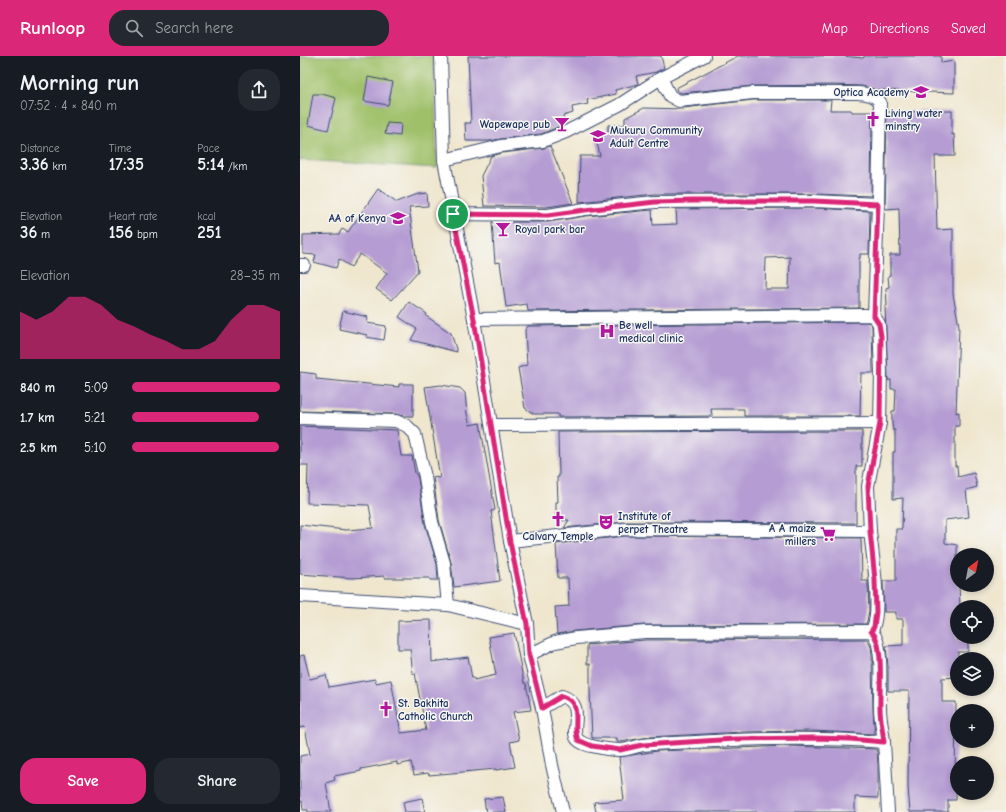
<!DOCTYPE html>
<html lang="en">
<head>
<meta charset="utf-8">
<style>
  :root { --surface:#171b24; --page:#242831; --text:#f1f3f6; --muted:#9ea1a6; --accent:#db2777 }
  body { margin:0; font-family:"Comic Neue",sans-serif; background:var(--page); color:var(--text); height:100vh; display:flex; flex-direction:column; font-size:15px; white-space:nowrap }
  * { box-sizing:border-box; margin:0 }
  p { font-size:13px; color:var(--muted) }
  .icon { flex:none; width:22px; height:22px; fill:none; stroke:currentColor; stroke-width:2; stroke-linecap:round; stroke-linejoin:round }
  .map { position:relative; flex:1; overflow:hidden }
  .drawer { display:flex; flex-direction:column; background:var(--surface); width:300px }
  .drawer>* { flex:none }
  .needle { width:26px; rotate:32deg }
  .buttons { position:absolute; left:650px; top:492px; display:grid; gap:8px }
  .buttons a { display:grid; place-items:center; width:44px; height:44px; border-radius:50%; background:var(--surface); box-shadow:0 2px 6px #0003; font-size:20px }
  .pin { position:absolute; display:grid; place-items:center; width:34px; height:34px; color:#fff; margin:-17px; border:2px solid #fff; border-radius:50%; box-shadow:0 1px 4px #0007 }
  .round { display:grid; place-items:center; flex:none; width:42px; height:42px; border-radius:16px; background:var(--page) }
  .summary { display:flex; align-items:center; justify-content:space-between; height:68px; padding:0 20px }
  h1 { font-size:22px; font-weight:800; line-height:30px }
  .metrics { display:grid; grid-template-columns:repeat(3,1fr); gap:6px; height:68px; padding:4px 20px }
  .metrics div { display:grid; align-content:center }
  .metrics b { font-size:17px; font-weight:800 }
  .metrics small { font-size:11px; font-weight:400 }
  .metrics p { font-size:11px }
  .chart { height:112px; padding:8px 20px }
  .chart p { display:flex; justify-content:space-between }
  .chart svg { width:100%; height:72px; margin-top:4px; fill:var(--accent); opacity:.7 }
  .action { display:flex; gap:8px; margin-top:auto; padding:8px 20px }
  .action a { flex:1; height:46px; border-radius:16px; background:var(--accent); color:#fff; font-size:16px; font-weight:800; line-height:46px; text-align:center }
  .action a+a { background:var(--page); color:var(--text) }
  ul { padding:0 20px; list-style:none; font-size:13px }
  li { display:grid; grid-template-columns:64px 48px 1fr; align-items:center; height:30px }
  li i { height:10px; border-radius:5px; background:var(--accent) }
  header { display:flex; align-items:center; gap:24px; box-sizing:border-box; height:56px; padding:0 20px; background:var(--accent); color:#fff }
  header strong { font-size:19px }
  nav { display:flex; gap:22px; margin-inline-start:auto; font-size:14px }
  .search { width:280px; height:36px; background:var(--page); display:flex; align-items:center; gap:10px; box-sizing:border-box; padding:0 14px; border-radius:16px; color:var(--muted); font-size:15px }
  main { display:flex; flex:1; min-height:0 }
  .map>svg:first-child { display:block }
</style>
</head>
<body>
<header>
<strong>Runloop</strong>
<div class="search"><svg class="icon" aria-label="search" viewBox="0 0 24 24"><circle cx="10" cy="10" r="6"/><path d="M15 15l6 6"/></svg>Search here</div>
<nav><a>Map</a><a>Directions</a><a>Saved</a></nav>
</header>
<main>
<section class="drawer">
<div class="summary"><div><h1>Morning run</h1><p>07:52 · 4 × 840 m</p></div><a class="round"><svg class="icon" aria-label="share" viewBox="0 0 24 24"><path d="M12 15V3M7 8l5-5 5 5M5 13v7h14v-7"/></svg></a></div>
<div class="metrics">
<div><p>Distance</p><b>3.36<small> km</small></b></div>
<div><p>Time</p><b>17:35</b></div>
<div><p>Pace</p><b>5:14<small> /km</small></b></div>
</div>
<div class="metrics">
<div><p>Elevation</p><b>36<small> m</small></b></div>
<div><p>Heart rate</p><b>156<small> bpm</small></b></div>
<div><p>kcal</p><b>251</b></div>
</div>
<div class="chart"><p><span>Elevation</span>28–35 m</p>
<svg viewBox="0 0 160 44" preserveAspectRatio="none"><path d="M0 44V15L10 20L20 15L30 6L40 6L50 11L60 20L70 24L80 29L90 33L100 38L110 38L120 33L130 20L140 11L150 11L160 15V44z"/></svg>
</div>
<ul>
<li><b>840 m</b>5:09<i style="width:100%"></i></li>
<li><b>1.7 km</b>5:21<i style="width:86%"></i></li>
<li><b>2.5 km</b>5:10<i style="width:99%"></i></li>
</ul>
<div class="action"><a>Save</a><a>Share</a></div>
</section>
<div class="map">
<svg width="706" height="756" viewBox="0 0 706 756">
  <rect width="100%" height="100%" fill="#f6f6f2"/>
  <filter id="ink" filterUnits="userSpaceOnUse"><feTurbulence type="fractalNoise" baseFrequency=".025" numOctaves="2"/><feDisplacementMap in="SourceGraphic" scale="8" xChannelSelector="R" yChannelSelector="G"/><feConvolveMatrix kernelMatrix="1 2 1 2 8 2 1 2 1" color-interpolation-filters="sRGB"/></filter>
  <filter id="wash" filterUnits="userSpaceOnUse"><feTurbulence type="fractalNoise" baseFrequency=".012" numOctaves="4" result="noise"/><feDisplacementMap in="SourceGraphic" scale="16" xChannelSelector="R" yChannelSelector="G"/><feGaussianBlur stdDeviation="0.9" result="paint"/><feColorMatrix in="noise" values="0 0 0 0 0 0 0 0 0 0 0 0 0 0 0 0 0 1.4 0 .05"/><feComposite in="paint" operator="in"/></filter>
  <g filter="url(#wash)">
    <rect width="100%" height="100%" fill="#efe6cd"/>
    <path fill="#9fc068" stroke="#5d7863" d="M0,0H134L137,112L0,104Z"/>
    <g id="blocks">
      <g fill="#b59dd3" fill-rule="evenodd">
        <path d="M168,0H361L364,12L356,16L336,20L338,28L315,34L316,38L287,44L288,48L272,51L273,57L263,60L265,68L241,78L200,83L189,85H166L165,67H171Z"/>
        <path d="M438,0H542L564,2V0H641V7L654,5V37L577,34L562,30L533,29L453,30L381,37L377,35L376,32Z"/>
        <path d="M68,21L93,26L88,49L64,45Z"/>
        <path d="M13,38H22L36,42L28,74L8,69Z"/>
        <path d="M453,44H531L530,54H551L552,56H572L571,140L514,138H355L279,146L280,100H300L295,78L308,76V69H325V62L344,52L384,53L383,52Z"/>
        <path d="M652,55V79L654,78L655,100H635L637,174L653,173V238L659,270L656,357L659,356V370H655V410H657L658,421L674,417L677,431L666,434L669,461L645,464V487L657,489V529H659L660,551H657V584H668V596H658L657,621L642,622V646H656L655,726H656V744H648V756H610L608,731L609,635H588V610L586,590L603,589V563H596V556H584L583,525H596V473H602L603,442L593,443V396H595V374H593L592,368V355H595L596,333H591V324H588L585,250H587L586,232L589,231L588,220L590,219V199H600L599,152L585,153L587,56Z"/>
        <path d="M87,67L101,68L100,80L85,78Z"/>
        <path d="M250,90L273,147L247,151L184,150L181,120L191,100L202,97L244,92Z"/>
        <path d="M78,133L97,146L118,138L127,137L128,150L109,151L118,215L92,244L76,233L87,217L60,198L51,211L39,203L36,212L14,206L16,199L3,198V179L39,178L42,173L48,176Z"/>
        <path d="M514,152L570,155L569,198H560V202H559V252L228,255L227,248L206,251L200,206L195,207L192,166H248L286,160L352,154L353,169L377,168L376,153ZM490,201L489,233H465L466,202Z"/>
        <path d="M109,246L127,258L126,260L151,277L157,296L111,284L117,273L99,261Z"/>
        <path d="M43,255L68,261L67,267L86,270L84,284L66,281L67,279L39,273Z"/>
        <path d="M566,266L570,267L572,270L573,317H561L560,360H444V353H411L412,360L258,361V358H234L225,352L218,312L227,309L225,274L228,270Z"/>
        <path d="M0,316L16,318V323L99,331V328H113V360H103L96,358L0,355Z"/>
        <path d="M141,329L160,332L165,337L167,358L170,369L180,367L195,454L191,455L200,525L154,531L151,506L139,464L133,421L140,422L125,331Z"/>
        <path d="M0,370L97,374L101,400H112L115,417L116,418L118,422L125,468L137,508L138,524H130V522H85V520L52,522L0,518V469L46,474L73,472L69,449L7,447L8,409H0Z"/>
        <path d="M560,375H562V410H556V467L325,466L264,472L269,464H256V446H258L257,421H259L258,376Z"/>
        <path d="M325,480L561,482L562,525H568V528L569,555L567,565L566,568L344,569L275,575L257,578L255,551L269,550L268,522H258L256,488Z"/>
        <path d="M131,564L132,606L168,601L172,622H174V624L196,619L189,581L214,577L224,627H226L231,654L213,656L219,684L210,686L215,711L196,714V713L129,719L128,717L114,719L111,706L97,709V706L61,713V715L34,720L35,724L26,727L31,756H8V754H3L2,745L0,746V700L10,698L5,671L0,672V600L4,599L10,623L26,619L29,631L75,623L76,627L91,624L101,677L126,674L115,617L113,618L110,593H98V565Z"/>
        <path d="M567,583L571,591L572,600L573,656L575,678L513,675L442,676L349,681L320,686H317V682H292L290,635V608H287V589L345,584Z"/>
        <path d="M490,690L576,693V695H577L578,708V742L555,741V756H296L294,746L324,744L319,701L357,695Z"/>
        <path d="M203,741L206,756H186L184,743Z"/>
        <path d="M122,742L125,756H105L103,746Z"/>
      </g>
    </g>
  </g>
  <g filter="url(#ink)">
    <use href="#blocks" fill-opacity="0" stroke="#3b4a6f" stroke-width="1"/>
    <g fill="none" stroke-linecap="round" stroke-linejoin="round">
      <defs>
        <g id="minor">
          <path d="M141,0L144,104L174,263L210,485L227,568L229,599L242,652L252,709L263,756"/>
          <path d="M144,104L201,90L243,85L266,76L319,49L361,22L404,0"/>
          <path d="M153,158L248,159L285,153L355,146L514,145L578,148L580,46C574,38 567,38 558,37H453L379,45L370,40L361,22"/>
          <path d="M0,209H4"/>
          <path d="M574,260L578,148"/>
          <path d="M174,263L566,259L574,260L579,268L581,316L580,367L568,430L570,475L325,473L210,485"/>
          <path d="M0,362L96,365L107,370L115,378L125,421L132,466L144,507L148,549"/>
          <path d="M192,369L580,367"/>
          <path d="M570,475C572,496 583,560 571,575"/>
          <path d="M0,540L148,549L227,568"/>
          <path d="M229,599L255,586L276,582L345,576L571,575C585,586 579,634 580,652C580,663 583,675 584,686"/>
          <path d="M242,652L262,640C288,649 268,675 278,684C281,687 289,690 292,690C300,692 311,694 320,694C328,694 336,690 343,689C361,687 378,687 395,686C458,682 521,681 584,686L588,756"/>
        </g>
      </defs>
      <use href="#minor" stroke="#3b4a6f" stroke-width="14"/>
      <use href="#minor" stroke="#fff" stroke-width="12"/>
    </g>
  </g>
  <g fill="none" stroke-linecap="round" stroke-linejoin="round" filter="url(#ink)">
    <defs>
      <path id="route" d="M392,145H514L578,148L574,260L579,268L581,280L580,367L568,430L570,475L575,524L576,556L574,571L571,575C585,587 579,634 580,652C580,663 583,675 584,686L550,683L515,682L435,683L342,689L320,694L292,690L278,684C271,669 285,648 262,640L242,652L229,599L227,568L210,486L174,263L153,158L248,159L285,154L355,146Z"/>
    </defs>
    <use href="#route" stroke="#fff" stroke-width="8"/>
    <use href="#route" stroke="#db2777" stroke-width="5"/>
  </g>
  <defs>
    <symbol id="school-bare" viewBox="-9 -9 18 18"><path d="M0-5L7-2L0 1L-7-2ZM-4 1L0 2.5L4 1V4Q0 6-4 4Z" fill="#b5179e" stroke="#f6f6f2" stroke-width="2.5" paint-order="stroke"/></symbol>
    <symbol id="church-bare" viewBox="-9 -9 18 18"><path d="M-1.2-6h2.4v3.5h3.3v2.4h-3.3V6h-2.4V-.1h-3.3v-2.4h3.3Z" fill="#b5179e" stroke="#f6f6f2" stroke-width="2.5" paint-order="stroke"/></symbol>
    <symbol id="bar-bare" viewBox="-9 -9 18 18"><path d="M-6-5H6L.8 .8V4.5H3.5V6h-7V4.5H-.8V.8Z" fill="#b5179e" stroke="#f6f6f2" stroke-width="2.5" paint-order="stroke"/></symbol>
    <symbol id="university-bare" viewBox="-9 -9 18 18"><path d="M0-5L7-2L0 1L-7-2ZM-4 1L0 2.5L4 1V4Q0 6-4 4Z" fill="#b5179e" stroke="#f6f6f2" stroke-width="2.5" paint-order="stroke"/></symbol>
    <symbol id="hospital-bare" viewBox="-9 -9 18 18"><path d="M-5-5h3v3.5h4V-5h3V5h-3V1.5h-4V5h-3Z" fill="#b5179e" stroke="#f6f6f2" stroke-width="2.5" paint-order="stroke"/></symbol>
    <symbol id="theatre-bare" viewBox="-9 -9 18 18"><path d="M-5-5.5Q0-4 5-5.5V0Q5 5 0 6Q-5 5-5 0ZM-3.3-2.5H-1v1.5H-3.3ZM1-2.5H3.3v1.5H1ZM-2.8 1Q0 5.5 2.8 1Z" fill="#b5179e" stroke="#f6f6f2" stroke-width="2.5" paint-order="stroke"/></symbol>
    <symbol id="supermarket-bare" viewBox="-9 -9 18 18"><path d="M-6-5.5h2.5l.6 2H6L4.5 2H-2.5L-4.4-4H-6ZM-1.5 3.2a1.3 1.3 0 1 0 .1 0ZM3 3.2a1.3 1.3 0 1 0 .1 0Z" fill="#b5179e" stroke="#f6f6f2" stroke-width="2.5" paint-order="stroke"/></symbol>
  </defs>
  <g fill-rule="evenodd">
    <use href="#school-bare" x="610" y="25" width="22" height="22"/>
    <use href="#church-bare" x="562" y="52" width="22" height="22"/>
    <use href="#bar-bare" x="251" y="57" width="22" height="22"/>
    <use href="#school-bare" x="287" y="69" width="22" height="22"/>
    <use href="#university-bare" x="87" y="151" width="22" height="22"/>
    <use href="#bar-bare" x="192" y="162" width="22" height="22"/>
    <use href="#hospital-bare" x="296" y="264" width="22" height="22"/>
    <use href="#church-bare" x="247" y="452" width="22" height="22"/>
    <use href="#theatre-bare" x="295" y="455" width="22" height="22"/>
    <use href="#supermarket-bare" x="517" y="467" width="22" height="22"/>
    <use href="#church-bare" x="75" y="642" width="22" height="22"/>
  </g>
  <g text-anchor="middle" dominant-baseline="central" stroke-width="3" stroke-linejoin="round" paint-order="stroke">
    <g font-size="11" font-weight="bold" fill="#1b2f5e" stroke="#f6f6f2" text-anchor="start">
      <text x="609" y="36" text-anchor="end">Optica Academy</text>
      <text x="585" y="57">Living water<tspan x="585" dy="13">minstry</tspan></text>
      <text x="250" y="68" text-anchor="end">Wapewape pub</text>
      <text x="310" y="74">Mukuru Community<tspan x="310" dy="13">Adult Centre</tspan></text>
      <text x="86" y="162" text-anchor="end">AA of Kenya</text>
      <text x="215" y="173">Royal park bar</text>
      <text x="319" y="269">Be well<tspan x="319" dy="13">medical clinic</tspan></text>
      <text x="318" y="460">Institute of<tspan x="318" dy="13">perpet Theatre</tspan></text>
      <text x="516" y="472" text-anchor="end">A A maize<tspan x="516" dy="13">millers</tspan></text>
      <text x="258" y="480" text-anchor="middle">Calvary Temple</text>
      <text x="98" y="647">St. Bakhita<tspan x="98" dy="13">Catholic Church</tspan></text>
    </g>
  </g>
</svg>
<div class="buttons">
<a><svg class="needle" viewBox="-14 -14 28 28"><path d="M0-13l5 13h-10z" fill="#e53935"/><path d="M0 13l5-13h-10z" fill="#9ea1a6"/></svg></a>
<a><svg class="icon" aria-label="locate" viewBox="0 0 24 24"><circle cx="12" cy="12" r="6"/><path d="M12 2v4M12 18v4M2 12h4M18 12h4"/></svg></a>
<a><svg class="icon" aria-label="layers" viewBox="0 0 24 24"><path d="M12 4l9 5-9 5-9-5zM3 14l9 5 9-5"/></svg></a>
<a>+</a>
<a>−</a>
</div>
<div class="pin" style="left:153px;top:158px;background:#1e9e55"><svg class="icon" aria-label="arrive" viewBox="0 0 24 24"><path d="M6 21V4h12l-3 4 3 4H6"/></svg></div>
</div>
</main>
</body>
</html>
